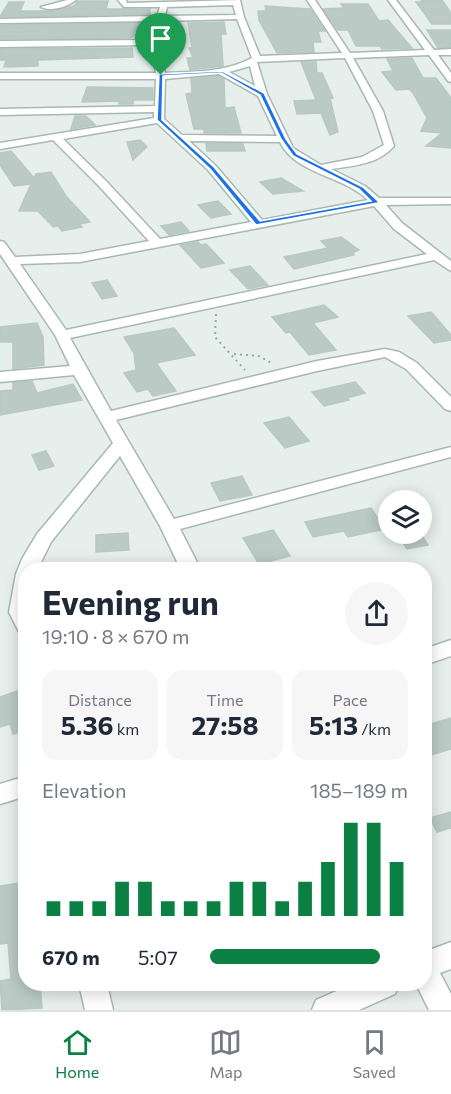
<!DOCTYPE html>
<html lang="en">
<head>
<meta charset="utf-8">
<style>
  :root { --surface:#fff; --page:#f6f6f7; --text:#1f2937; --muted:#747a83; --line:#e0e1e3; --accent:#0b8043 }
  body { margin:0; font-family:Commissioner,sans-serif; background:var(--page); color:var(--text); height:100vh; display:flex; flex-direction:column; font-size:22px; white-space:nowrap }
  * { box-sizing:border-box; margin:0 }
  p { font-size:20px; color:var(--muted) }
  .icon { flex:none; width:33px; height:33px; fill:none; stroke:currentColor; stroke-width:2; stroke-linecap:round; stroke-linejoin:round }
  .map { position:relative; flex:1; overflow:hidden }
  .details { position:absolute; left:18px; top:562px; width:414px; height:429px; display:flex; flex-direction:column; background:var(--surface); border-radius:24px; box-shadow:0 3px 15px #0003 }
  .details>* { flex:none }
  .tools { position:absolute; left:378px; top:490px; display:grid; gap:12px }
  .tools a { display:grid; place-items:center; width:54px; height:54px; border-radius:50%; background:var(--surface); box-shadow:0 3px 15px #0003; font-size:30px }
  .pin { position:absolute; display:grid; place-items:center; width:51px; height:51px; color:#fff; margin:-62px -26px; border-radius:50% 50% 50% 0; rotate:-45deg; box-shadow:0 0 6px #0007 }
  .pin .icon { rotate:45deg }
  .round { display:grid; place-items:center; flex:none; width:63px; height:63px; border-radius:32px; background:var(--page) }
  .headline { display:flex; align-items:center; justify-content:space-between; height:102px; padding:0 24px }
  h1 { font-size:33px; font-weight:700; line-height:45px }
  .figures { display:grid; grid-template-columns:repeat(3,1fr); gap:9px; height:102px; padding:6px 24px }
  .figures div { display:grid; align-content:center; border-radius:15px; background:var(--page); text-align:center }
  .figures b { font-size:26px; font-weight:700 }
  .figures small { font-size:16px; font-weight:400 }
  .figures p { font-size:16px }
  .chart { height:168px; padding:12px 24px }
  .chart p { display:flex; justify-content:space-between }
  .chart svg { width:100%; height:108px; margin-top:6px; stroke:var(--accent); stroke-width:6 }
  ul { padding:0 24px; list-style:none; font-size:20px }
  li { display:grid; grid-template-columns:96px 72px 1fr; align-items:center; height:45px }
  li i { height:15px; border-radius:8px; background:var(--accent) }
  .tabs { display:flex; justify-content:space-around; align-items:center; height:84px; border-top:2px solid var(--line); background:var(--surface); font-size:16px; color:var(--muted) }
  .tabs a { display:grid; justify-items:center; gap:3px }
  .tabs .on { color:var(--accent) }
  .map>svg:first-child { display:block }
</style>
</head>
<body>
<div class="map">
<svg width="451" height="1010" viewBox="0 0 451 1010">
  <rect width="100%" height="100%" fill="#e6efeb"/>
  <g fill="#bbcac4" stroke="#b8c9c2" stroke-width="1.5">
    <path d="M421,0H442L451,13V24H432L416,2H423Z"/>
    <path d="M78,1H108L106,9H150V14L0,17L9,2H24L20,11H50L74,6Z"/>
    <path d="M341,4H368L379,21L388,20L412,48L382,49L380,46H356L348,30H338L323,9L344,8Z"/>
    <path d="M265,6L310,9L325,31H318L321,42H313L314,52L277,53L259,20L258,11H266Z"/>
    <path d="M224,22L226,34H221L223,66L190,70L187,58H193L189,48H192L188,23Z"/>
    <path d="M151,23V31H134V36L130,38L0,39V25Z"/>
    <path d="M427,30H451V47L438,48Z"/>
    <path d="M132,48L133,57L38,60V66L4,67L6,60H0V49Z"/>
    <path d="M412,58L423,78H436L451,98V148L426,146L442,133L421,131L427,118L413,93L409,89L396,90L382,72L393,71L387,59Z"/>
    <path d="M301,62H316L317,73H322L333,98H330L338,132L330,135L321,113L297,114L294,101L316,100Z"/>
    <path d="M219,76L224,79L225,108L234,107L241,133H204V129H194L186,94L192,93L191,79Z"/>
    <path d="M87,87L153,88V100H133V104H119V101L82,102Z"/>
    <path d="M75,116H86L95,125L71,129Z"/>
    <path d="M140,140L147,147L133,160L127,142Z"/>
    <path d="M206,143L243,144L245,151H207Z"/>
    <path d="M11,151L34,178L36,174L51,172L66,196L90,222L79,224L82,227L62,231L58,226L53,227L38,211H19L31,184L14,186L0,165V153Z"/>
    <path d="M281,178L303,191L273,194L260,182Z"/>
    <path d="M218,201L231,214L211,218L198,205Z"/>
    <path d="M181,222L189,231L169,235L161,226Z"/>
    <path d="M341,237L359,250L354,252V255L294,269L284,257L328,248L321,241Z"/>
    <path d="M198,242L201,245L206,244L224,263L201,268L180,245Z"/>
    <path d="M250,266L268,285L248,289L230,270Z"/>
    <path d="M107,280L117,296L102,299L92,283Z"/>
    <path d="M324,305L338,317L313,323L336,350L309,355L290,332L286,333L272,317Z"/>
    <path d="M431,312L451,335V340L434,343L408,316Z"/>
    <path d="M37,323L43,337L44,365L13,369V342H0V327Z"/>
    <path d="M174,328L195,355L156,363L176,391L153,396L148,389L137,392L124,373L136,370L134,353L124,337Z"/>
    <path d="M32,381L37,393L73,384L82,400L0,415V391L13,390V383Z"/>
    <path d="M355,382L365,393L347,398L349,400L324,406L312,392Z"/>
    <path d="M289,417L309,441L285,448L264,423Z"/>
    <path d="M46,451L54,466L39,470L32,455Z"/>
    <path d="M242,476L252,495L220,501L211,483Z"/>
    <path d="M371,508L385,529L348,537L344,531L313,537L305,522Z"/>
    <path d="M273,530L290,556L259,564L243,538Z"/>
    <path d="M128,533L129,550L96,552V535Z"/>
    <path d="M421,534L428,545L407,549L400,538Z"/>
    <path d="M26,688V730L13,734L10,724L0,727V697Z"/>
    <path d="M451,718V749L424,757V726Z"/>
    <path d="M451,812V828L437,832L430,818Z"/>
    <path d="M26,882V984H40L42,1008L2,1010L0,981L11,979L8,943L0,944V886Z"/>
  </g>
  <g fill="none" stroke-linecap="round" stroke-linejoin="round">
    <defs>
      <g id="street">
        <path d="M67,0H76C67,7 51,12 41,7Z"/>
        <path d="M118,0H126L127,3L240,0L244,17L260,56L342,53L307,0H315L350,53L425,50L388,0H396L434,50L451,49V55H438L451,73V82L448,81L429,55L353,58L383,111L394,146C379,164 353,166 331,169L365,186L379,198H451V204L386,205L402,223L451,261V271L434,260L70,338L111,411L317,361L385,349L399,352L417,363L451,397V411L445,409L406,369L385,357L317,371L116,420L174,519L451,447V457L180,529L201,570H181L160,526L120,456L51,542L37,570H26V634L19,632L9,612L16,574L22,559L37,534L113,443L74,375L0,382V372L70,366L55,335L0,254V241L4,242L15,257L80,254L149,241L98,185L53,140L0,149V143L154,118V112L0,115V109L155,106L156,79H0V73H156L151,45L0,47V41L151,40L156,21L0,23V19L157,16L160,7H124ZM233,5L236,15L165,16L167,7ZM237,19L252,58C226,72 194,72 165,73L159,42L164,21ZM345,58L373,111L384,145L362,157L321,165L293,148L267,94L257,62ZM250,66L255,86L229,72ZM219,74L258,96L277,136L182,135L164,119L165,79ZM157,123L208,170L251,222L160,239L106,181L63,139ZM189,141L280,142C295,174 344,176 368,200L262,220L216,166ZM374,206L394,229L427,254L66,330L20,264L80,262Z"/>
        <path d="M451,640V656L424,665V649Z"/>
        <path d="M26,776V796L0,804V784Z"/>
        <path d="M451,942V969L440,973L451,994V1010H429L416,984H424V952Z"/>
        <path d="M79,984H107L113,1010H85Z"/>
        <path d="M352,984H399L395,994L359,1010H312L316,1000Z"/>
      </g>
    </defs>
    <use href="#street" stroke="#a8b8b2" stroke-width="3"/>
    <g stroke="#86b3a5" stroke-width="2" stroke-dasharray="2 4" stroke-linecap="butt">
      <path d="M216,314L215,337L245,370"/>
      <path d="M234,354L259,356L273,364"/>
    </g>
    <use href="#street" fill="#fff" fill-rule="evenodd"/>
  </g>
  <path fill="#1a73e8" stroke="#fff" stroke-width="1.5" fill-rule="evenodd" d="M222,71L264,93L286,139L297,154L363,187L378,201V203L256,225L210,169L157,120L159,74ZM221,73L260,95L281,139L293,156L359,189L371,201L260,221L214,167L162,120L163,76Z"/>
</svg>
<div class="tools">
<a><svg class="icon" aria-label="layers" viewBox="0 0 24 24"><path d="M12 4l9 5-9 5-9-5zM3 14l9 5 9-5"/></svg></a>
</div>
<div class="pin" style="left:161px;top:75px;background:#1e9e55"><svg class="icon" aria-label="arrive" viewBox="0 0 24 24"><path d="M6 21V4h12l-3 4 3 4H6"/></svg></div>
<section class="details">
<div class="headline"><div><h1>Evening run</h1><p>19:10 · 8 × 670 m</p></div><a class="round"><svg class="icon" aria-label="share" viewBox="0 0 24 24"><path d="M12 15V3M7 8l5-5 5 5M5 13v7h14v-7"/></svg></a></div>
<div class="figures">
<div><p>Distance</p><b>5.36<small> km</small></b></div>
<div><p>Time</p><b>27:58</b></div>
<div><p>Pace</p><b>5:13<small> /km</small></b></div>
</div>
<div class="chart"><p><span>Elevation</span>185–189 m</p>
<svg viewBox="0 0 160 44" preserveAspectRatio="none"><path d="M5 44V38M15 44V38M25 44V38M35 44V30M45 44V30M55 44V38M65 44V38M75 44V38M85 44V30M95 44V30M105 44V38M115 44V30M125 44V22M135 44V6M145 44V6M155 44V22"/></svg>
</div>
<ul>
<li><b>670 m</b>5:07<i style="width:86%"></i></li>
</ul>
</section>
</div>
<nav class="tabs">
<a class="on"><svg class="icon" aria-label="home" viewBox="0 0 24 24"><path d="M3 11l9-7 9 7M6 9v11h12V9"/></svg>Home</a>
<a><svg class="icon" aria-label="map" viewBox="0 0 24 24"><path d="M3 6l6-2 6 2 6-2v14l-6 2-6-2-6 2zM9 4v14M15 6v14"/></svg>Map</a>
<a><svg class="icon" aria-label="saved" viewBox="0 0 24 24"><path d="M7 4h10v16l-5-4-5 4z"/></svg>Saved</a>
</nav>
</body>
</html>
